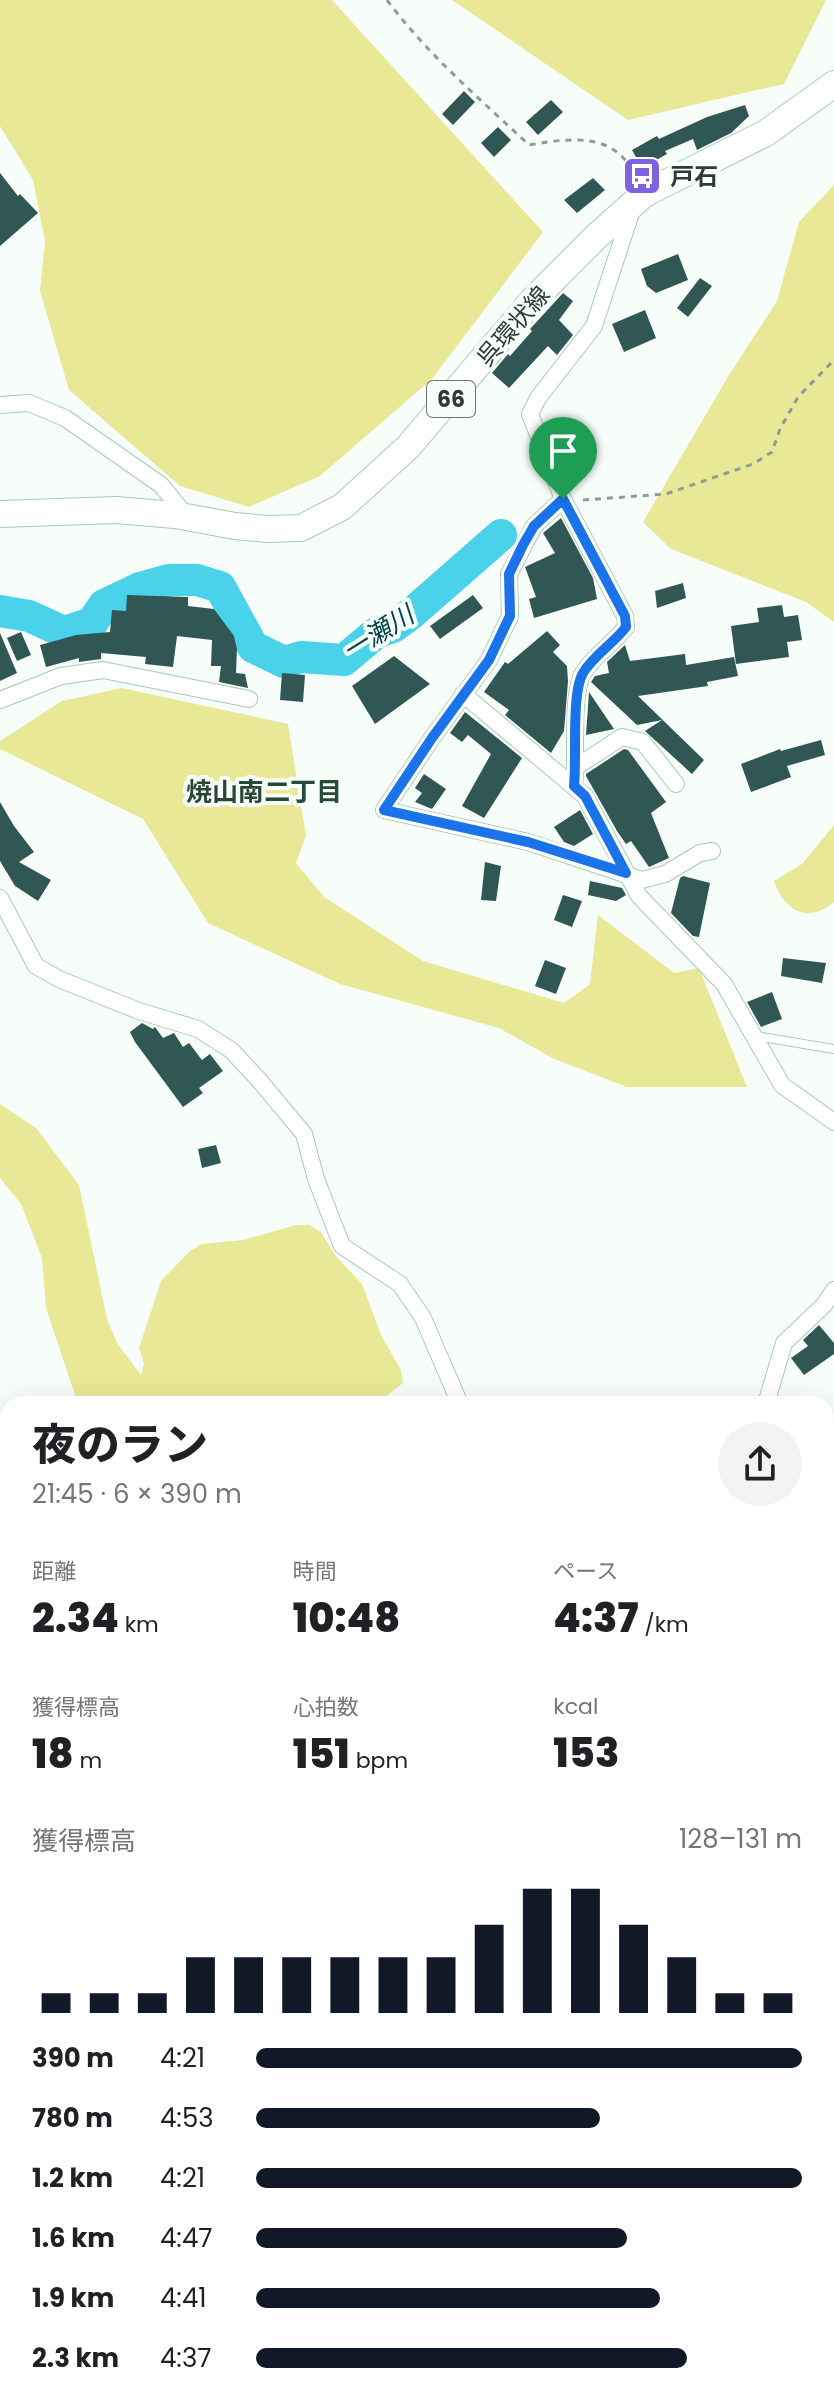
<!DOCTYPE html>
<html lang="ja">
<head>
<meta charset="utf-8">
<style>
  :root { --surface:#fff; --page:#f2f2f2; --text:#202124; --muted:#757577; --accent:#111827 }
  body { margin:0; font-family:Poppins,"Noto Sans JP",sans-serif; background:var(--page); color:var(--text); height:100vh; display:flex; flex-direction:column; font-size:30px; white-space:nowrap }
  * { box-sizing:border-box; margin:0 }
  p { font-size:26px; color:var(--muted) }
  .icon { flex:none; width:44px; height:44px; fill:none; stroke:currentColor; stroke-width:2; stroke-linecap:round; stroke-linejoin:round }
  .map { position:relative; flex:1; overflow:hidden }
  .sheet { position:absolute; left:0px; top:1396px; width:834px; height:1008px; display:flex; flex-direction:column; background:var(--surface); border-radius:24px 24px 0 0; box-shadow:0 8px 32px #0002 }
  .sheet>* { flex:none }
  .pin { position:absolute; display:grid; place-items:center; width:68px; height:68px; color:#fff; margin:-82px -34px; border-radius:50% 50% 50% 0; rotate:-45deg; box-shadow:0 0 8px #0007 }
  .pin .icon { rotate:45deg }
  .round { display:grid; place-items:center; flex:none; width:84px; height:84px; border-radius:42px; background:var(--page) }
  .headline { display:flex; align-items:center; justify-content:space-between; height:136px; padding:0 32px }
  h1 { font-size:44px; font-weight:800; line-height:60px }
  .metrics { display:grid; grid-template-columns:repeat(3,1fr); gap:12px; height:136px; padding:8px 32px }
  .metrics div { display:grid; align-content:center }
  .metrics b { font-size:40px; font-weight:800 }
  .metrics small { font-size:22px; font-weight:400 }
  .metrics p { font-size:22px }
  .chart { height:224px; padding:16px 32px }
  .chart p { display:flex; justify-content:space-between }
  .chart svg { width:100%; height:144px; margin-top:8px; stroke:var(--accent); stroke-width:6 }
  ul { padding:0 32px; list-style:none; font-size:26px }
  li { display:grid; grid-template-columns:128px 96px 1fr; align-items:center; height:60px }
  li i { height:20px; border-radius:10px; background:var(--accent) }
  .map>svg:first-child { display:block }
</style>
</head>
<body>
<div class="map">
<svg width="834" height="2404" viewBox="0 0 834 2404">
  <rect width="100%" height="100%" fill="#f7fef9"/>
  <g fill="#e8e896">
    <path d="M0,0H332L543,232L432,379L320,476L249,507L180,486L69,390L40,291L45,241L33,180L0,126Z"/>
    <path d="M452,0H826L784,84L628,120Z"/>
    <path d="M834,185V622L806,602L671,549L643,522L729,375L777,301L799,222Z"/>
    <path d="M122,688L288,724L306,836L296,863L324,897L423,961L564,1003L590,984L598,915L674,973L699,968L747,1087H627L552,1058L499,1028L340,984L208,923L143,819L0,749V741L62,701Z"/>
    <path d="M834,825V902C808,924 784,911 774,881L802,864Z"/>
    <path d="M0,1104L36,1128L79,1185L107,1319L117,1343L141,1375L144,1363L139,1348L161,1281L190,1251L202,1244L243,1240L296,1225H309L321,1232L335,1255L362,1284L381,1335L401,1370L403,1383L376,1404H78L46,1308L42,1258L21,1204L0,1178Z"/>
    <path d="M8,2032V2121L0,2134V2040Z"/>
    <path d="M543,2396H654L660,2404H547Z"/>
  </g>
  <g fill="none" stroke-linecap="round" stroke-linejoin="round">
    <path stroke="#4bd2eb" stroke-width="32" d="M0,611L29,616L64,632L92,623L104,605L140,588L169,580H197L220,587L253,647L284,662L301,657L344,660L376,633L393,627L412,613L501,535"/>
  </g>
  <g fill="#305753">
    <path d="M464,91L475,102L453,125L442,114Z"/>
    <path d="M551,100L563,112L538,135L526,122Z"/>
    <path d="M745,105L749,116L731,133L697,150L693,139L665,151L667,154L642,168L632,150L657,136L659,139L707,117Z"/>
    <path d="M498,127L511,140L494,157L481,143Z"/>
    <path d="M0,173L18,196L20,194L38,213L0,246Z"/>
    <path d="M593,178L605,190L577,213L564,200Z"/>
    <path d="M678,254L688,280L656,293L647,286L641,269Z"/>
    <path d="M700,278L712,286L688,317L677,308Z"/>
    <path d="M563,293L573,301L559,320L573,335L557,355L548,346L509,388L492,373L508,354L510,356L532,331L530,329Z"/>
    <path d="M645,310L656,338L624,352L612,324Z"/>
    <path d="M561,518L593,578L597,599L534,618L529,599L536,597L525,567L555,553L543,533Z"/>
    <path d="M683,583L686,598L657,608L655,591Z"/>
    <path d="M127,595L188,597V606L214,609L234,636L237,649L236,673L245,674L248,688L219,682L221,666H211L212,640L177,636L173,667L145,664L146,657L101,653V659L79,662V658L46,667L40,645L76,635L110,632L112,610L126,611Z"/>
    <path d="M473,595L483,608L440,639L430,626Z"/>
    <path d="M782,605L784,617L798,615L802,640L787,642L789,657L736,664L731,626L759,622L757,608Z"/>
    <path d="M547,631L560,645L553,652L567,666L568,681L564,731L551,753L505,715L509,710L484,692L505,662L508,664Z"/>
    <path d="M21,632L31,655L17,661L7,638Z"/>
    <path d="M0,633L17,673L0,681Z"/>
    <path d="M625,645L630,661L685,654L686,665L734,657L738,676L707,682L708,686L638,696L704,760L692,774L645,731L662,720L637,725L591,682L595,676L609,673L607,662Z"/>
    <path d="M394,656L430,684L375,724L352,686Z"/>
    <path d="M282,673L305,675L303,702L280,700Z"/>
    <path d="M589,692L614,729L586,735Z"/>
    <path d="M465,712L522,758L484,818L462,806L491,754L468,735L462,742L450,733Z"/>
    <path d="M821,740L825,755L787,766L791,777L751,792L741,764L780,749L781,751Z"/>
    <path d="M624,749L628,750L666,802L651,813L669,858L649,867L631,841L626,844L617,831L586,776V774Z"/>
    <path d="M424,774L446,789L432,809L415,802L422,793L415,788Z"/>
    <path d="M0,802L14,826L34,852L19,862L51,880L38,901L15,886L0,861Z"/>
    <path d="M580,810L593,834L574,846L564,842L554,827Z"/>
    <path d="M485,862L501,866L496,901L481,900Z"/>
    <path d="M683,876L710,883L699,937L693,936L671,913L680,878Z"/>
    <path d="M590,881L622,888L626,895L616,901L588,895Z"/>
    <path d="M563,895L582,901L572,927L554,920Z"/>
    <path d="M783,958L826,963L822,983L781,976Z"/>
    <path d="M545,960L566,968L556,994L535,986Z"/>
    <path d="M772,992L782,1019L761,1027L747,1002Z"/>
    <path d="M142,1023L153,1029L155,1027L163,1038L174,1033L183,1047L189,1043L202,1060L210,1054L223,1071L199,1088L203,1093L183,1107L135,1042L130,1032Z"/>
    <path d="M216,1145L221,1163L202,1168L198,1149Z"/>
    <path d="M819,1325L834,1343V1354L804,1375L791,1358L808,1346L803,1340Z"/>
  </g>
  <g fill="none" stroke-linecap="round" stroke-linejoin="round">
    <defs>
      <path id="service" d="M756,1036L834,1049"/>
      <g id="minor">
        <path d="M0,405L29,403L65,418L161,485L187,517"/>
        <path d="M563,499L534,526L509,574L510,616L489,660L432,738L384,810L528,842L642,880L665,874L700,853L712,851"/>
        <path d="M463,694L585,796L639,896L724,984L782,1085L834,1122"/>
        <path d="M0,700L61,676L103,670L249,699"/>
        <path d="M576,767L622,737L643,742L676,784"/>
        <path d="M574,786C577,758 571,694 583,673C594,655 613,644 626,627L625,616L563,499L530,414L538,398L594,326L633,207"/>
        <path d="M0,898L36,966L59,979L139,1011L198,1029L231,1050L259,1080L304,1134L316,1179L342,1246L400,1284L423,1318L460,1404"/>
        <path d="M766,1404L784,1343L824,1305L834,1290"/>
        <path d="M0,1568L8,1577"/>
        <path d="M0,1702L8,1709"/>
        <path d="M0,1774L8,1781"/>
        <path d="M0,2028L8,2018"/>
        <path d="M826,2170L834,2167"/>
        <path d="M341,2396L346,2404"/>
        <path d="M640,2396L644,2404"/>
        <path d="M813,2396L818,2404"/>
      </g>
      <path id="tertiary" d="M0,1913L8,1920"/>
      <path id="primary" d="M0,514L116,510L175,515L235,526L268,529L301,528L342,507L408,447L533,300L597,236L644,194L766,133L834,84"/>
    </defs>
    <use href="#service" stroke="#a7cab6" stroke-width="10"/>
    <use href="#minor" stroke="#a7cab6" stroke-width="18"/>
    <use href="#tertiary" stroke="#a7cab6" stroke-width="22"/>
    <use href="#primary" stroke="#a7cab6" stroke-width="28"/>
    <g stroke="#919b95" stroke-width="3" stroke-dasharray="6 6" stroke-linecap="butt">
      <path d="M387,0C427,54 480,99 529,145C570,138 615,131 635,176"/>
      <path d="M583,500L666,494L753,464L772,452L780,429L798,397L834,360"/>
    </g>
    <use href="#service" stroke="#fff" stroke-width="8"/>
    <use href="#minor" stroke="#fff" stroke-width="16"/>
    <use href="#tertiary" stroke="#fff" stroke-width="20"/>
    <use href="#primary" stroke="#fff" stroke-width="26"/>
  </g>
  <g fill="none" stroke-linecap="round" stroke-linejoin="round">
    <defs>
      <path id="route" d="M563,499L625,616L626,627C613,644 594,655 583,673C571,694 577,758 574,786L585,796L626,873L528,842L384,810L432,738L489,660L510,616L509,574L523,545L534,526Z"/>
    </defs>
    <use href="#route" stroke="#fff" stroke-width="16"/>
    <use href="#route" stroke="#1a73e8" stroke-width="10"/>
  </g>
  <defs>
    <symbol id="bus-square" viewBox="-11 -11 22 22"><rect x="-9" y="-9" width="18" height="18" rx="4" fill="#7f63de" stroke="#f7fef9"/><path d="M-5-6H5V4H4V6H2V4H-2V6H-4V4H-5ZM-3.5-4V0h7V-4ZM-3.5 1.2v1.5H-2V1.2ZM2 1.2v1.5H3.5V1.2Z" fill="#fff"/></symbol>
  </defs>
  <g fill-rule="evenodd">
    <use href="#bus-square" x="620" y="154" width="44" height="44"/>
  </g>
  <g text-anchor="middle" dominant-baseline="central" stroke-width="8" stroke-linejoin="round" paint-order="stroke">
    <rect fill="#f7fef9" stroke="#6a766e" stroke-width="2" x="427" y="381" width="48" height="36" rx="6"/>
    <g font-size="22" font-weight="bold" fill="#2d3b33">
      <text x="451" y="399">66</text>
    </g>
    <g font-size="24" font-weight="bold" fill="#2d3b33" stroke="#f7fef9" text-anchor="start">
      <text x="670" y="176">戸石</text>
    </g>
    <g font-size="24" fill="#2d3b33" stroke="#f7fef9">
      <text transform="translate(513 326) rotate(-49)">呉環状線</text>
    </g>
    <g font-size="26" font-style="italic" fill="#01424c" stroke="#f7fef9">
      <text transform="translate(378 633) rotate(-32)">一瀬川</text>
    </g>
    <g font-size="26" font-weight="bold" fill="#294838" stroke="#f7fef9">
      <text x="264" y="792">焼山南二丁目</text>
    </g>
  </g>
</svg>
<div class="pin" style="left:563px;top:499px;background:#1e9e55"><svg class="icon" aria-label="arrive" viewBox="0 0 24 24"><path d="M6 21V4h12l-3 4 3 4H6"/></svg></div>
<section class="sheet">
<div class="headline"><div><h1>夜のラン</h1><p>21:45 · 6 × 390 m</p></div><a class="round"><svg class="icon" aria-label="share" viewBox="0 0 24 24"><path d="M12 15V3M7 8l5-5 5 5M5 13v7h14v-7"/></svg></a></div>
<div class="metrics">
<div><p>距離</p><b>2.34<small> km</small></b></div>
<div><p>時間</p><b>10:48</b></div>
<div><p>ペース</p><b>4:37<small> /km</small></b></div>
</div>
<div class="metrics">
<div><p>獲得標高</p><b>18<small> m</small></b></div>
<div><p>心拍数</p><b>151<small> bpm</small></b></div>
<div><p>kcal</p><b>153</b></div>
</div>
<div class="chart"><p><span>獲得標高</span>128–131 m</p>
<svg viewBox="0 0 160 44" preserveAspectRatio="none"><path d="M5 44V38M15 44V38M25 44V38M35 44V27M45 44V27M55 44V27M65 44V27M75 44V27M85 44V27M95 44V17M105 44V6M115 44V6M125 44V17M135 44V27M145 44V38M155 44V38"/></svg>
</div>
<ul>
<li><b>390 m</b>4:21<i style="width:100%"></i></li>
<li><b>780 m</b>4:53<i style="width:63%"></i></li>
<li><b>1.2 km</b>4:21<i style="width:100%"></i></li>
<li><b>1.6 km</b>4:47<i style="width:68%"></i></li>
<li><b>1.9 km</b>4:41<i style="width:74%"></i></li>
<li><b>2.3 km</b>4:37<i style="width:79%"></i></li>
</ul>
</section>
</div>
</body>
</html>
